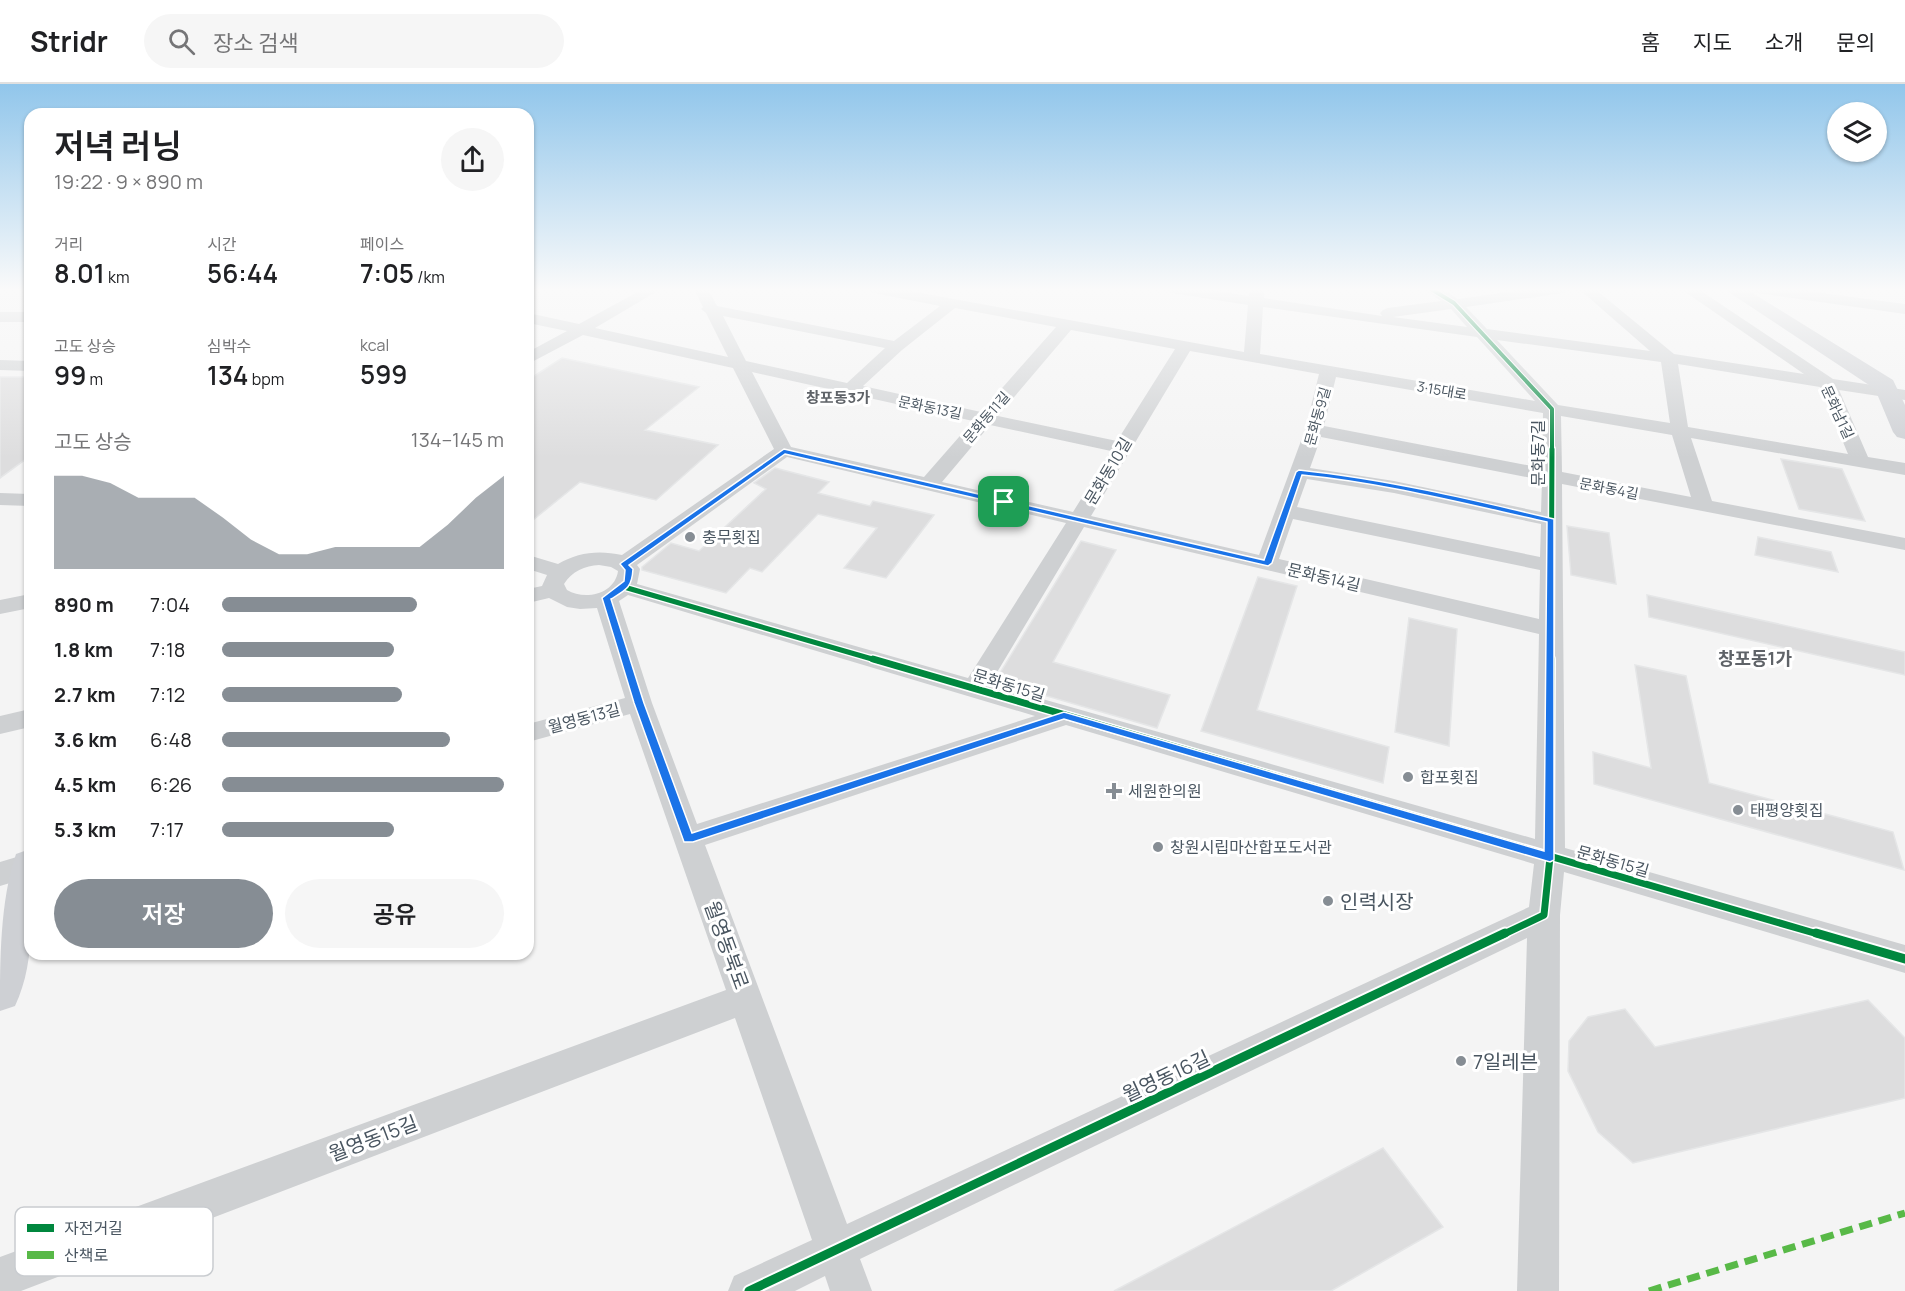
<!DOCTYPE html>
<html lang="ko">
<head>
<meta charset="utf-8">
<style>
  :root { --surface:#fff; --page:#f6f6f6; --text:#202124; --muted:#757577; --line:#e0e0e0; --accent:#868d94 }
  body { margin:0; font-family:Manrope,"Noto Sans KR",sans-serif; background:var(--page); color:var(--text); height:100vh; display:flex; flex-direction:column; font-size:22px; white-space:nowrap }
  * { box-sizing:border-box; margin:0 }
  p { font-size:20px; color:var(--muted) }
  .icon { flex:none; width:33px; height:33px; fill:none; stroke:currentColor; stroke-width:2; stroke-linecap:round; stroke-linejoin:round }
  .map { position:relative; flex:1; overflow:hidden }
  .side { position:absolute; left:24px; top:24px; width:510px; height:852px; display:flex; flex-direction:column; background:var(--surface); border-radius:18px; box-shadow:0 2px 4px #0004 }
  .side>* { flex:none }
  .controls { position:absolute; left:1827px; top:18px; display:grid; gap:12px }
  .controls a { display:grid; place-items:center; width:60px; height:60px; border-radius:50%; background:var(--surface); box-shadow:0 2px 4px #0004; font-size:30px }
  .pin { position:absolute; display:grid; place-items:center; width:51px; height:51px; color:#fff; margin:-26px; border-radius:12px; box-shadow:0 3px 9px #0006 }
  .round { display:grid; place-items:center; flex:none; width:63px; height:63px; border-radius:32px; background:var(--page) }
  .overview { display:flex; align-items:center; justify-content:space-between; height:102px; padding:0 30px }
  h1 { font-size:33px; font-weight:600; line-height:45px }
  .metrics { display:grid; grid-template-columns:repeat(3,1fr); gap:9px; height:102px; padding:6px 30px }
  .metrics div { display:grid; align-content:center }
  .metrics b { font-size:26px; font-weight:600 }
  .metrics small { font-size:16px; font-weight:400 }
  .metrics p { font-size:16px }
  .chart { height:168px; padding:12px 30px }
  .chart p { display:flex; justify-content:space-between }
  .chart svg { width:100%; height:108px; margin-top:6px; fill:var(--accent); opacity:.7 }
  .action { display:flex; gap:12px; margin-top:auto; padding:12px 30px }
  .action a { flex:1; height:69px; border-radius:36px; background:var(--accent); color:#fff; font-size:24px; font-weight:600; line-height:69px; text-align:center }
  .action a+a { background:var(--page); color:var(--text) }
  ul { padding:0 30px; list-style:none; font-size:20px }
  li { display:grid; grid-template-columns:96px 72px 1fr; align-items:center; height:45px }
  li i { height:15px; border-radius:8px; background:var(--accent) }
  header { display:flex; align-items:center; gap:36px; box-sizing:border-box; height:84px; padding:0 30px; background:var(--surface); border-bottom:2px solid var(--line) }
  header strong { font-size:28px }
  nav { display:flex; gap:33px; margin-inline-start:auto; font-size:21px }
  .search { width:420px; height:54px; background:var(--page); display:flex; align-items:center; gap:15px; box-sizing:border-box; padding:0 21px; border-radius:33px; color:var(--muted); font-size:22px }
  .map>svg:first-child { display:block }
</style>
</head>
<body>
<header>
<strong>Stridr</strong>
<div class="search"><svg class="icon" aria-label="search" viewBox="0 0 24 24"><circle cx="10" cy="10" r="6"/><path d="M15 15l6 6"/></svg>장소 검색</div>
<nav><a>홈</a><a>지도</a><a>소개</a><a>문의</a></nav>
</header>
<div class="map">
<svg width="1905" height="1207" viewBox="0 0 1905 1207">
  <rect width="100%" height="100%" fill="#f4f4f4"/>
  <g fill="#ddddde" stroke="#e5e6e7" stroke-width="1.5">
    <path d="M562,274L699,303L645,346L718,361L656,416L580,398L528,440V296Z"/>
    <path d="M0,293H30V372L0,394Z"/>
    <path d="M1781,375L1842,385L1865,437L1799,425Z"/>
    <path d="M775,384L829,398L818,409L870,422L873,417L934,431L886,494L844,484L877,444L818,430L762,488L750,484L726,509L642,486V483L671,459L699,467L766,405L754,399Z"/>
    <path d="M1567,442L1609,449L1616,500L1571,491Z"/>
    <path d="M1758,453L1831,468L1838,488L1755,471Z"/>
    <path d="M1081,457L1116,466L1053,578L1170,611L1157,644L995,597Z"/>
    <path d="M1258,493L1297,502L1257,626L1389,663L1383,699L1201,647Z"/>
    <path d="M1647,511L1905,568V591L1649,533Z"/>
    <path d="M1409,534L1457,545L1449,662L1395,648Z"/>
    <path d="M1635,581L1686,592L1709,699L1893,748L1904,786L1594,700L1593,668L1651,684Z"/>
    <path d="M1868,916L1905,954V1014L1633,1079L1598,1048L1568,987L1569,957L1588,933L1625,925L1655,963Z"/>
    <path d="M1383,1064L1443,1143L1331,1207H1114Z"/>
  </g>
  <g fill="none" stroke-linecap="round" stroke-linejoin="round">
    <g fill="#ced0d2" fill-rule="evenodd">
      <path d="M643,205H661L595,244L728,273L706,229L701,225L703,223L694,205H708L717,222L894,257L940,222L874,209L867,205H899L1244,268L1248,221L1172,209L1165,205H1203L1249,212L1250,205H1264V214L1382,232L1380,229L1383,226L1388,224L1441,217L1424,205H1442L1458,215L1530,205H1570L1563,209L1466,223L1487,245L1650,267L1579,205H1595L1674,270L1804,290L1681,205H1698L1833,295L1905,306V316L1839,306L1868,373L1905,379V391L1691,354L1712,417L1905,454V466L1562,400L1565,764L1905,861V889L1564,788L1560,831L1559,1207H1517L1527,854L860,1175L872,1207H830L825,1192L795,1207H728L734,1192L812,1156L735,934L21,1207H0V1173L726,906L630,630L528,658V640L625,614L597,524L580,525L567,523L549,514L528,519V505L542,502L547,491L528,485V471L558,480C578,468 599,466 622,471L774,365L733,284L583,251L528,280V268L567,247L528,239V229L579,240ZM1263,223L1477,253L1535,317L1260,270ZM955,224L1056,243L981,328L863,302L902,266ZM1451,225L1467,243L1393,233ZM723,232L885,264L847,299L746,277ZM1071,246L1175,265L1117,357L998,332ZM1497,256L1661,278L1670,339L1558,321ZM1190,267L1319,290L1305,346L1259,471L1091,432ZM1678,280L1820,303L1848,370L1688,343ZM752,288L973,337L924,393L791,363ZM1336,293L1543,329L1542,384L1324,342ZM1561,332L1672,351L1691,413L1562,388ZM990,341L1111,367L1073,428L942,398ZM1321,353L1542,396L1541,428L1394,397L1310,384ZM787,373L1066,439L968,594L637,500L640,485L637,481ZM1307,395L1394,409L1541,440L1540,473L1297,423ZM1293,435L1540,486L1539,535L1279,475ZM1084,443L1539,550L1535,755L990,600ZM599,481L611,483L618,487C615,510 585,517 567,506L564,500C572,487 585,482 599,481ZM628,511L1035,632L697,740L652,619L619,517ZM1066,641L1534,780L1529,823L847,1140L705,761Z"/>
      <path d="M1750,205H1791L1905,220V230L1757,209Z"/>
      <rect x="0" y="228" width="30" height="10"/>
      <path d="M0,276L30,277V287L0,286Z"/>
      <path d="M0,409L30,410V422L0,421Z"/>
      <path d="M30,510V524L0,530V516Z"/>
      <path d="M30,625V643L0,650V632Z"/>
      <path d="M30,769V793L0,802V778Z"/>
    </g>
    <g fill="#ced0d4" fill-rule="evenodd">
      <path d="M1724,205H1746L1893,296L1905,321V355L1897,353L1893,348L1875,305Z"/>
      <path d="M30,765C30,817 38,874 15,922L0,927C0,876 0,817 16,770Z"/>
    </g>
    <path stroke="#58b947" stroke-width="7" stroke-dasharray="13 7" stroke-linecap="butt" d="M1649,1207L1905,1129"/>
    <defs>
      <path id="cycleway-far3" d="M1431,205L1454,219L1552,325V367"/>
      <g id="cycleway-far2">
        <path d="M624,503L879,577"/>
        <path d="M1551,577L1552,365"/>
      </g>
      <g id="cycleway-far1">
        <path d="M873,575L1821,851"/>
        <path d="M1502,851L1544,831L1550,773L1551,575"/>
      </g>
      <g id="cycleway">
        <path d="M1816,849L1905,875"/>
        <path d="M749,1207L1505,849"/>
      </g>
    </defs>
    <use href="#cycleway-far3" stroke="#fff" stroke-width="6"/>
    <use href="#cycleway-far2" stroke="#fff" stroke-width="8"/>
    <use href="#cycleway-far1" stroke="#fff" stroke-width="10"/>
    <use href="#cycleway" stroke="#fff" stroke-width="13"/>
    <use href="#cycleway-far3" stroke="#00873e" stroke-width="4"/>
    <use href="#cycleway-far2" stroke="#00873e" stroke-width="5"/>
    <use href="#cycleway-far1" stroke="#00873e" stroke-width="7"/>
    <use href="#cycleway" stroke="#00873e" stroke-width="9"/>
  </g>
  <linearGradient id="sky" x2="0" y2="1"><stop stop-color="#91c6eb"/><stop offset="0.55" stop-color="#fafafa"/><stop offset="1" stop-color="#fafafa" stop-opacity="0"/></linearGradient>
  <rect width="1905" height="374" fill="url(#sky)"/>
  <path fill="#1a73e8" stroke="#fff" stroke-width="1.5" fill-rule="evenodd" d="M784,365L1264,476L1296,388L1299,386C1385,395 1470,415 1554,435V776L1550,778L1064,635L693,758H684L634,619L602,514L624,497L625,486L620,480L621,479ZM785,370L1268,482L1272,479L1302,391C1385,399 1466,420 1547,438L1544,767L1064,628L692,749L644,619L611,515C626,506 632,504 633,485L629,481Z"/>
  <g fill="#868d94" stroke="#fff" stroke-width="2">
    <circle cx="690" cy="453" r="6"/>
    <circle cx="1408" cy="693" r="6"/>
    <path d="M1111 698h6v6h6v6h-6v6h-6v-6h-6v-6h6z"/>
    <circle cx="1738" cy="726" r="6"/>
    <circle cx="1158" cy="763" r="6"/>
    <circle cx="1328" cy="817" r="6"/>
    <circle cx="1461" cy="977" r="6"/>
  </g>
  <g text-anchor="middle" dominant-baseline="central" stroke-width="6" stroke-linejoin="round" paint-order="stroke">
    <g font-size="14" fill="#4a5661" stroke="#fff">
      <text transform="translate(1442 306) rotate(10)">3·15대로</text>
      <text transform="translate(930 323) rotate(12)">문화동13길</text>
      <text transform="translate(1838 328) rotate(65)">문화남1길</text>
      <text transform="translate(1317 332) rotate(-74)">문화동9길</text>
      <text transform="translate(986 333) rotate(-49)">문화동11길</text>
      <text transform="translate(1609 404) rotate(11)">문화동4길</text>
    </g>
    <g font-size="15" font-weight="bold" fill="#5f6368" stroke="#fff">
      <text x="838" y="313">창포동3가</text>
    </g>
    <g font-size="16" fill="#4a5661" stroke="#fff">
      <text transform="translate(1538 369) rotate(-90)">문화동7길</text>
      <text transform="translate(1108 387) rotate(-59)">문화동10길</text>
      <text transform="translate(1324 493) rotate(13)">문화동14길</text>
      <text transform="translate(1009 601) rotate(17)">문화동15길</text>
      <text transform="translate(584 634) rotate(-15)">월영동13길</text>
      <text transform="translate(1613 777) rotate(16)">문화동15길</text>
    </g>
    <g font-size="16" fill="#4a5661" stroke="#fff" text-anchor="start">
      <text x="702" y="453">충무횟집</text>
      <text x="1420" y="693">합포횟집</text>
      <text x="1128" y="707">세원한의원</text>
      <text x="1750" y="726">태평양횟집</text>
      <text x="1170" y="763">창원시립마산합포도서관</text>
    </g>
    <g font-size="18" font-weight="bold" fill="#5f6368" stroke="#fff">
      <text x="1755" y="574">창포동1가</text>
    </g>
    <g font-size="20" fill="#4a5661" stroke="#fff" text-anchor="start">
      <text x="1340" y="817">인력시장</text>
      <text x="1473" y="977">7일레븐</text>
    </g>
    <g font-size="20" fill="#4a5661" stroke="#fff">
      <text transform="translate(727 861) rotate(70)">월영동북로</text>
      <text transform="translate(1166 992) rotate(-25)">월영동16길</text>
      <text transform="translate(373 1054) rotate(-21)">월영동15길</text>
    </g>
  </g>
  <rect x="15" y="1123" width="198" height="69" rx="9" fill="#fff" stroke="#c9ccd0" stroke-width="1.5"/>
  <rect x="27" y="1140" width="27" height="8" fill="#00873e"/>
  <rect x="27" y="1167" width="27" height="8" fill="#58b947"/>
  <g font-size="16" fill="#4a5661">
    <text x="64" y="1150">자전거길</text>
    <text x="64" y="1177">산책로</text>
  </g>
</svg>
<div class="controls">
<a><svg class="icon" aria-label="layers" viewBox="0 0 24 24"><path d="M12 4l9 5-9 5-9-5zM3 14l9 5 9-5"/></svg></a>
</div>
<div class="pin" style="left:1004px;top:418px;background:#1e9e55"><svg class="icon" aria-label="arrive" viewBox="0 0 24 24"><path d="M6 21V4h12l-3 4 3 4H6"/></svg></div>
<section class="side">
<div class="overview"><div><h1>저녁 러닝</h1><p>19:22 · 9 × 890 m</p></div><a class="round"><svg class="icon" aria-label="share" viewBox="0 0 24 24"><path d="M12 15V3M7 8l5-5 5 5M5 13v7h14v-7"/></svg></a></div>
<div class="metrics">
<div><p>거리</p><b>8.01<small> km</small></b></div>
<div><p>시간</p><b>56:44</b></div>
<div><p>페이스</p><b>7:05<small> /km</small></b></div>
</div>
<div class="metrics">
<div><p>고도 상승</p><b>99<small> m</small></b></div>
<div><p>심박수</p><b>134<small> bpm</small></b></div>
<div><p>kcal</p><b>599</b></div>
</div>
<div class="chart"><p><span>고도 상승</span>134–145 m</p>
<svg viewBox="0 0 160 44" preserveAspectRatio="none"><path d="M0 44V6L10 6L20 9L30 15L40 15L50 15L60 23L70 32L80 38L90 38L100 35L110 35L120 35L130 35L140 26L150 15L160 6V44z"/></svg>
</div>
<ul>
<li><b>890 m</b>7:04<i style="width:69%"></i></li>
<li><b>1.8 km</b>7:18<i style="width:61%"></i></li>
<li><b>2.7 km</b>7:12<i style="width:64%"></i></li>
<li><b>3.6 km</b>6:48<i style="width:81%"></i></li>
<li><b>4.5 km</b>6:26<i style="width:100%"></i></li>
<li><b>5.3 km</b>7:17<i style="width:61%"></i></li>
</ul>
<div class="action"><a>저장</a><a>공유</a></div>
</section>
</div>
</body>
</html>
